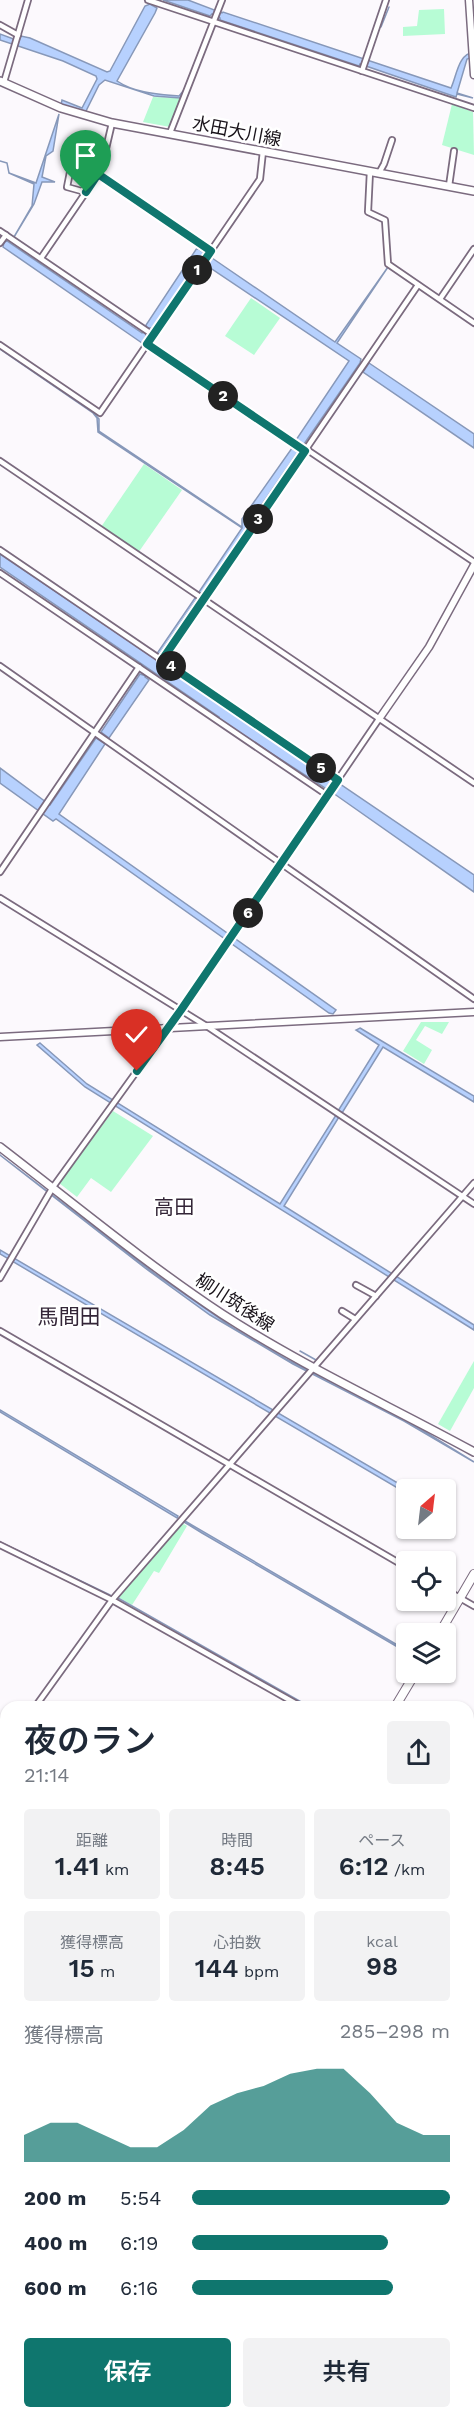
<!DOCTYPE html>
<html lang="ja">
<head>
<meta charset="utf-8">
<style>
  :root { --surface:#fff; --page:#f2f2f3; --text:#1f2937; --muted:#747a83; --accent:#0f766e }
  body { margin:0; font-family:"Work Sans","Noto Sans JP",sans-serif; background:var(--page); color:var(--text); height:100vh; display:flex; flex-direction:column; font-size:22px; white-space:nowrap }
  * { box-sizing:border-box; margin:0 }
  p { font-size:20px; color:var(--muted) }
  .icon { flex:none; width:33px; height:33px; fill:none; stroke:currentColor; stroke-width:2; stroke-linecap:round; stroke-linejoin:round }
  .map { position:relative; flex:1; overflow:hidden }
  .side { position:absolute; left:0px; top:1701px; width:474px; height:718px; display:flex; flex-direction:column; background:var(--surface); border-radius:18px 18px 0 0; box-shadow:0 2px 4px #0004 }
  .side>* { flex:none }
  .needle { width:39px; rotate:28deg }
  .tools { position:absolute; left:396px; top:1479px; display:grid; gap:12px }
  .tools a { display:grid; place-items:center; width:60px; height:60px; border-radius:6px; background:var(--surface); box-shadow:0 2px 4px #0004; font-size:30px }
  .pin { position:absolute; display:grid; place-items:center; width:51px; height:51px; color:#fff; margin:-62px -26px; border-radius:50% 50% 50% 0; rotate:-45deg; box-shadow:0 0 6px #0007 }
  .pin .icon { rotate:45deg }
  .km { position:absolute; width:30px; height:30px; margin:-15px; border-radius:50%; background:#222; color:#fff; font-size:16px; line-height:30px; text-align:center }
  .round { display:grid; place-items:center; flex:none; width:63px; height:63px; border-radius:6px; background:var(--page) }
  .overview { display:flex; align-items:center; justify-content:space-between; height:102px; padding:0 24px }
  h1 { font-size:33px; font-weight:600; line-height:45px }
  .stats { display:grid; grid-template-columns:repeat(3,1fr); gap:9px; height:102px; padding:6px 24px }
  .stats div { display:grid; align-content:center; border-radius:6px; background:var(--page); text-align:center }
  .stats b { font-size:26px; font-weight:600 }
  .stats small { font-size:16px; font-weight:400 }
  .stats p { font-size:16px }
  .chart { height:168px; padding:12px 24px }
  .chart p { display:flex; justify-content:space-between }
  .chart svg { width:100%; height:108px; margin-top:6px; fill:var(--accent); opacity:.7 }
  .cta { display:flex; gap:12px; margin-top:auto; padding:12px 24px }
  .cta a { flex:1; height:69px; border-radius:6px; background:var(--accent); color:#fff; font-size:24px; font-weight:600; line-height:69px; text-align:center }
  .cta a+a { background:var(--page); color:var(--text) }
  ul { padding:0 24px; list-style:none; font-size:20px }
  li { display:grid; grid-template-columns:96px 72px 1fr; align-items:center; height:45px }
  li i { height:15px; border-radius:8px; background:var(--accent) }
  .map>svg:first-child { display:block }
</style>
</head>
<body>
<div class="map">
<svg width="474" height="2419" viewBox="0 0 474 2419">
  <rect width="100%" height="100%" fill="#fcf9fd"/>
  <g fill="#b7fcd5">
    <path d="M444,9L445,34L403,36V27L417,26L419,10Z"/>
    <path d="M153,97L181,98L170,127L143,122Z"/>
    <path d="M452,104L473,112L474,155L442,145Z"/>
    <path d="M251,298L280,318L254,355L225,336Z"/>
    <path d="M144,464L182,490L138,553L101,527Z"/>
    <path d="M421,1022H449L442,1034L425,1026L416,1040L432,1050L424,1064L403,1051Z"/>
    <path d="M113,1111L153,1136L111,1192L91,1178L77,1197L59,1183Z"/>
    <path d="M474,1361V1388L450,1431L438,1424Z"/>
    <path d="M182,1523L187,1526L159,1573L154,1571L132,1605L118,1597Z"/>
  </g>
  <g fill="#b7d1fe" stroke="#8798b9" stroke-width="1.5">
    <path d="M163,0H188L222,13L223,12L451,88C457,75 458,54 474,52V57L467,59L457,93L473,98L457,94L456,97L360,64L359,66L220,20V18L212,14L210,16Z"/>
    <path d="M150,4L157,8L155,13L117,81C135,93 158,94 179,96L184,90L180,98L154,96L105,80L99,85L85,113L61,105L62,100L82,108L97,79L96,76L63,61L0,40V34L19,41L21,36L30,38L107,72L110,71L145,6Z"/>
    <path d="M59,114L53,151L46,156L42,177L55,182H42L34,204L14,237L32,206L34,184L9,173L36,183Z"/>
    <path d="M7,241L142,333L145,332L146,336L142,343L3,247L4,242Z"/>
    <path d="M197,248L204,253L203,258L152,328H147L146,325Z"/>
    <path d="M212,258L335,342L388,267L337,343L361,359L360,363L304,444L298,443L299,442L296,440L349,361L209,267L208,260L210,261Z"/>
    <path d="M0,349L93,412L99,419V431L242,527V519L292,448L297,449L298,452L247,526V530L201,594L199,592L242,528L98,432L97,418L93,413Z"/>
    <path d="M369,363L474,434V448L363,372Z"/>
    <path d="M0,554L154,658L195,598L197,599L156,659L474,875V892L333,793L218,719L219,717C145,666 76,619 0,567Z"/>
    <path d="M140,674L146,676L145,677L149,680L109,738L101,732Z"/>
    <path d="M96,738L105,744L59,814L336,1010L333,1014L329,1013L56,819L53,821L0,783V768L50,805Z"/>
    <path d="M360,1028L474,1096V1102L383,1047L342,1113L338,1111L379,1045L356,1030Z"/>
    <path d="M40,1043L87,1084L280,1204L336,1115L339,1117L284,1206L474,1325V1330L85,1087L37,1045Z"/>
    <path d="M0,1155L154,1273L235,1329L286,1359L396,1414L474,1462L404,1421L293,1364L210,1315L145,1268Z"/>
    <path d="M0,1250L408,1489L406,1493L0,1254Z"/>
    <path d="M0,1410L178,1516L177,1518L0,1412Z"/>
    <path d="M185,1521L406,1650V1652L202,1533L184,1522Z"/>
  </g>
  <g fill="none" stroke-linecap="round" stroke-linejoin="round">
    <g stroke="#8798b9" stroke-width="1.5">
      <path d="M381,27L389,7"/>
      <path d="M0,161L7,163L9,173"/>
      <path d="M300,1351L316,1360"/>
      <path d="M0,1542L110,1595"/>
      <path d="M118,1598L310,1707"/>
      <path d="M0,1764L6,1767"/>
      <path d="M468,1804L474,1808"/>
      <path d="M0,1996L6,2000"/>
      <path d="M468,2027L474,2030"/>
      <path d="M0,2225L6,2228"/>
      <path d="M163,2414L175,2419"/>
      <path d="M92,2419L95,2414"/>
    </g>
    <defs>
      <g id="minor">
        <path d="M148,0L474,108"/>
        <path d="M0,25L18,35"/>
        <path d="M362,71L386,0"/>
        <path d="M4,82L28,0"/>
        <path d="M170,133L222,0"/>
        <path d="M73,157L67,187L85,192"/>
        <path d="M370,171L368,212L385,220L388,264L474,323"/>
        <path d="M379,173L384,164L392,140"/>
        <path d="M98,174L211,251"/>
        <path d="M449,186L454,151"/>
        <path d="M0,231L153,335"/>
        <path d="M0,243L6,235"/>
        <path d="M41,258L101,170L112,123"/>
        <path d="M440,299L474,249"/>
        <path d="M147,344L305,451"/>
        <path d="M0,345L100,413L260,179L263,151"/>
        <path d="M306,449L474,562"/>
        <path d="M0,461L474,783"/>
        <path d="M0,550L338,780"/>
        <path d="M0,573L327,795"/>
        <path d="M162,660L418,285"/>
        <path d="M0,666L474,999"/>
        <path d="M0,872L139,667"/>
        <path d="M0,898L208,1027L474,1204"/>
        <path d="M0,1278L53,1187L181,1010L379,719"/>
        <path d="M356,1285L376,1296"/>
        <path d="M342,1311L355,1319"/>
        <path d="M0,1331L406,1567"/>
        <path d="M0,1545L112,1600L302,1707"/>
        <path d="M446,1590L474,1606"/>
        <path d="M35,1707L112,1600L474,1183"/>
        <path d="M0,1757L6,1748"/>
        <path d="M0,1767L6,1770"/>
        <path d="M468,1796L474,1784"/>
        <path d="M468,1809L474,1813"/>
        <path d="M0,2000L6,2003"/>
        <path d="M468,2031L474,2034"/>
        <path d="M0,2089L6,2079"/>
        <path d="M468,2159L474,2162"/>
        <path d="M0,2228L6,2232"/>
        <path d="M468,2270L474,2273"/>
        <path d="M320,2414L330,2419"/>
      </g>
      <g id="tertiary">
        <path d="M469,0L474,75"/>
        <path d="M379,719L429,647L474,565"/>
        <path d="M0,1037L474,1012"/>
      </g>
      <g id="secondary">
        <path d="M0,81L61,108L112,123L474,191"/>
        <path d="M0,1147C73,1203 145,1263 222,1314C302,1366 390,1406 474,1452"/>
      </g>
      <g id="primary">
        <path d="M439,1634L474,1574"/>
        <path d="M395,1707L416,1672"/>
        <path d="M0,2345L6,2348"/>
        <path d="M136,2414L150,2419"/>
      </g>
    </defs>
    <use href="#minor" stroke="#7b6b7f" stroke-width="8"/>
    <use href="#tertiary" stroke="#7b6b7f" stroke-width="9"/>
    <use href="#secondary" stroke="#7b6b7f" stroke-width="10"/>
    <use href="#primary" stroke="#7b6b7f" stroke-width="10"/>
    <use href="#minor" stroke="#fff" stroke-width="4.5"/>
    <use href="#tertiary" stroke="#fff" stroke-width="6"/>
    <use href="#secondary" stroke="#fff" stroke-width="7"/>
    <use href="#primary" stroke="#fff" stroke-width="8"/>
  </g>
  <g fill="none" stroke-linecap="round" stroke-linejoin="round">
    <defs>
      <path id="route" d="M86,192L98,174L211,251L147,344L305,451L162,660L338,780L181,1010L137,1071"/>
    </defs>
    <use href="#route" stroke="#fff" stroke-width="12"/>
    <use href="#route" stroke="#0f766e" stroke-width="8"/>
  </g>
  <g text-anchor="middle" dominant-baseline="central" stroke-width="5" stroke-linejoin="round" paint-order="stroke">
    <g font-size="18" fill="#181219" stroke="#fff">
      <text transform="translate(237 131) rotate(11)">水田大川線</text>
      <text transform="translate(235 1302) rotate(33)">柳川筑後線</text>
    </g>
    <g font-size="20" fill="#332537" stroke="#fff">
      <text x="174" y="1207">高田</text>
    </g>
    <g font-size="21" fill="#332537" stroke="#fff">
      <text x="69" y="1316">馬間田</text>
    </g>
  </g>
</svg>
<div class="tools">
<a><svg class="needle" viewBox="-14 -14 28 28"><path d="M0-13l5 13h-10z" fill="#e53935"/><path d="M0 13l5-13h-10z" fill="#747a83"/></svg></a>
<a><svg class="icon" aria-label="locate" viewBox="0 0 24 24"><circle cx="12" cy="12" r="6"/><path d="M12 2v4M12 18v4M2 12h4M18 12h4"/></svg></a>
<a><svg class="icon" aria-label="layers" viewBox="0 0 24 24"><path d="M12 4l9 5-9 5-9-5zM3 14l9 5 9-5"/></svg></a>
</div>
<div class="pin" style="left:86px;top:192px;background:#1e9e55"><svg class="icon" aria-label="arrive" viewBox="0 0 24 24"><path d="M6 21V4h12l-3 4 3 4H6"/></svg></div>
<div class="pin" style="left:137px;top:1071px;background:#d93025"><svg class="icon" aria-label="check" viewBox="0 0 24 24"><path d="M5 12l5 5 9-10"/></svg></div>
<b class="km" style="left:197px;top:270px">1</b>
<b class="km" style="left:223px;top:396px">2</b>
<b class="km" style="left:258px;top:519px">3</b>
<b class="km" style="left:171px;top:666px">4</b>
<b class="km" style="left:321px;top:768px">5</b>
<b class="km" style="left:248px;top:913px">6</b>
<section class="side">
<div class="overview"><div><h1>夜のラン</h1><p>21:14</p></div><a class="round"><svg class="icon" aria-label="share" viewBox="0 0 24 24"><path d="M12 15V3M7 8l5-5 5 5M5 13v7h14v-7"/></svg></a></div>
<div class="stats">
<div><p>距離</p><b>1.41<small> km</small></b></div>
<div><p>時間</p><b>8:45</b></div>
<div><p>ペース</p><b>6:12<small> /km</small></b></div>
</div>
<div class="stats">
<div><p>獲得標高</p><b>15<small> m</small></b></div>
<div><p>心拍数</p><b>144<small> bpm</small></b></div>
<div><p>kcal</p><b>98</b></div>
</div>
<div class="chart"><p><span>獲得標高</span>285–298 m</p>
<svg viewBox="0 0 160 44" preserveAspectRatio="none"><path d="M0 44V33L10 28L20 28L30 33L40 38L50 38L60 31L70 21L80 16L90 13L100 8L110 6L120 6L130 16L140 28L150 33L160 33V44z"/></svg>
</div>
<ul>
<li><b>200 m</b>5:54<i style="width:100%"></i></li>
<li><b>400 m</b>6:19<i style="width:76%"></i></li>
<li><b>600 m</b>6:16<i style="width:78%"></i></li>
</ul>
<div class="cta"><a>保存</a><a>共有</a></div>
</section>
</div>
</body>
</html>
